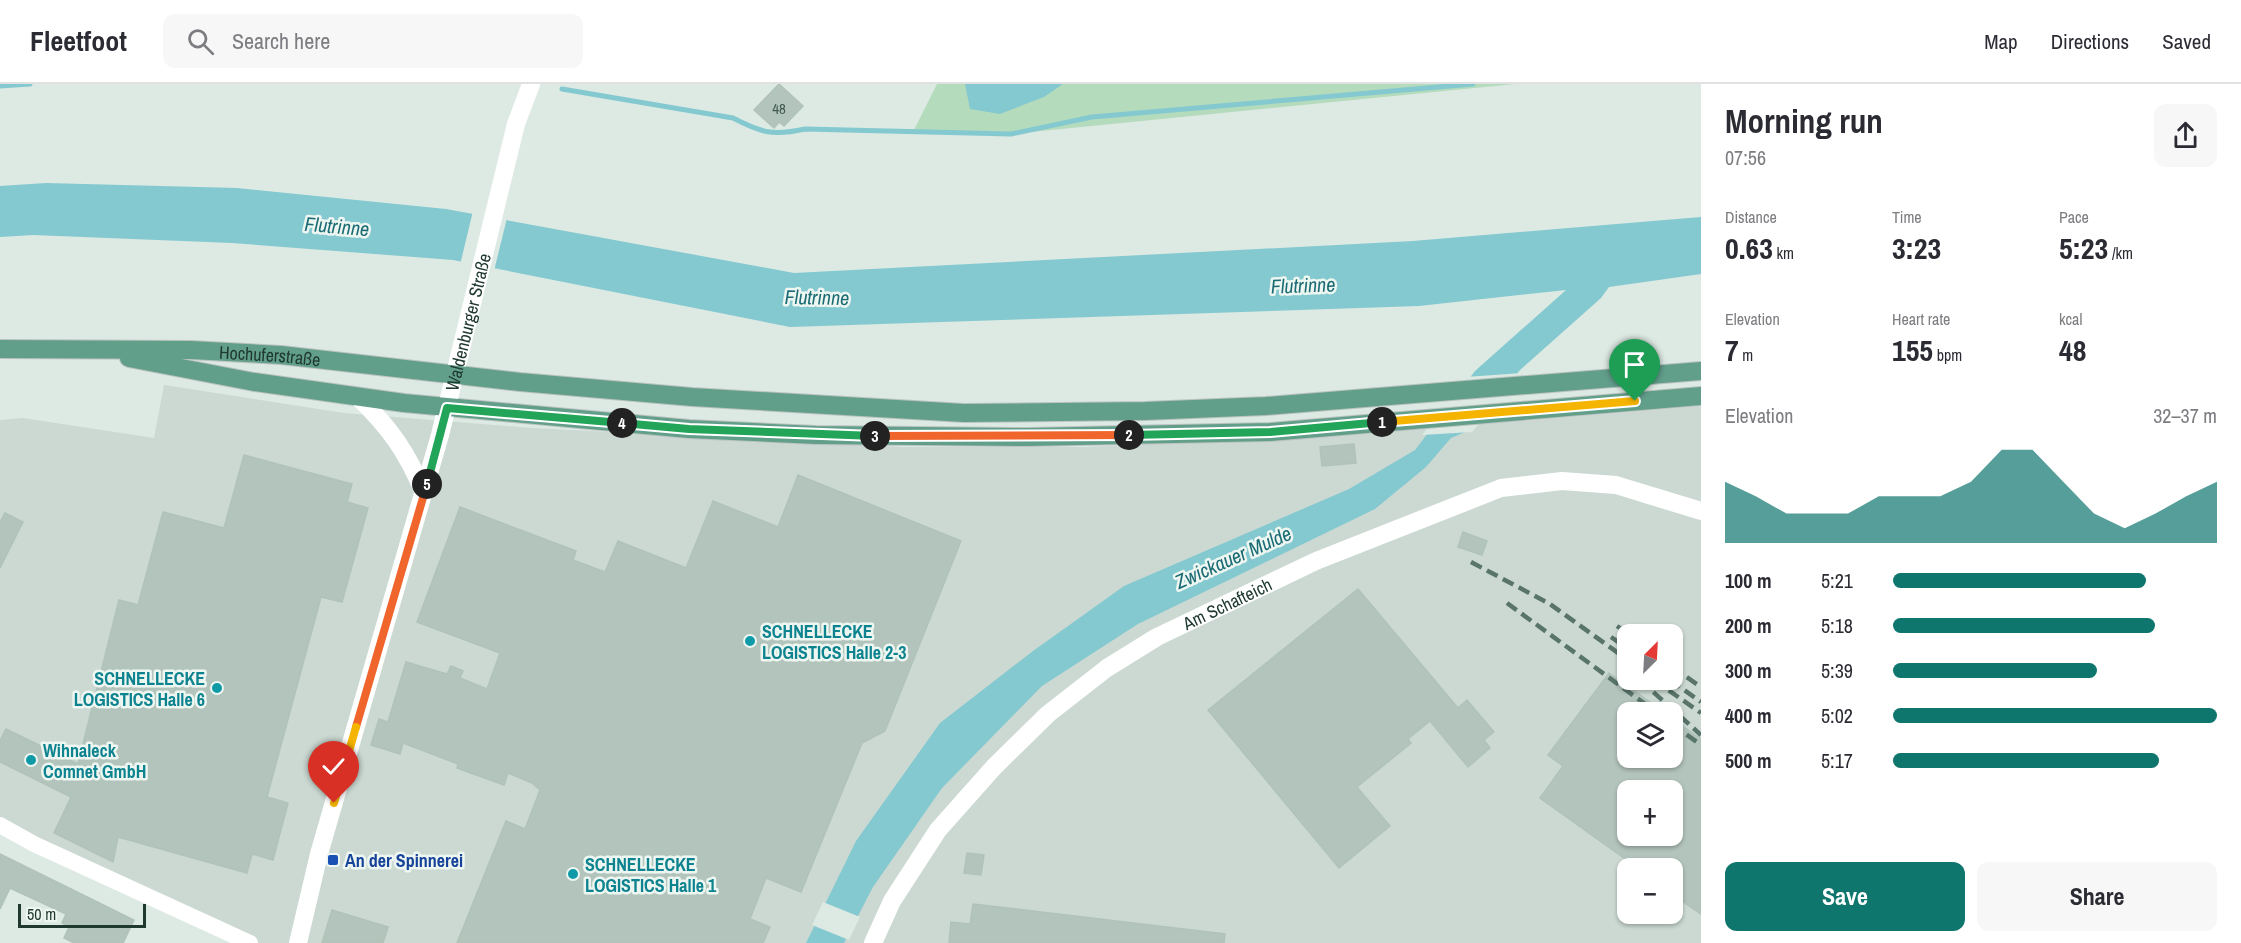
<!DOCTYPE html>
<html lang="en">
<head>
<meta charset="utf-8">
<style>
  :root { --surface:#fff; --page:#f7f7f7; --text:#2b2b33; --muted:#7c7c81; --line:#e1e1e2; --accent:#0f766e }
  body { margin:0; font-family:"Archivo Narrow",sans-serif; background:var(--page); color:var(--text); height:100vh; display:flex; flex-direction:column; font-size:22px; white-space:nowrap }
  * { box-sizing:border-box; margin:0 }
  p { font-size:20px; color:var(--muted) }
  .icon { flex:none; width:33px; height:33px; fill:none; stroke:currentColor; stroke-width:2; stroke-linecap:round; stroke-linejoin:round }
  .map { position:relative; flex:1; overflow:hidden }
  .side { display:flex; flex-direction:column; background:var(--surface); width:540px }
  .side>* { flex:none }
  .needle { width:39px; rotate:24deg }
  .fabs { position:absolute; left:1617px; top:540px; display:grid; gap:12px }
  .fabs a { display:grid; place-items:center; width:66px; height:66px; border-radius:12px; background:var(--surface); box-shadow:0 2px 4px #0004; font-size:30px }
  .scale { position:absolute; left:18px; bottom:15px; width:128px; box-sizing:border-box; padding-left:6px; border:3px solid #1f3830; border-top:0; font-size:16px; line-height:21px; white-space:nowrap; color:#1f3830; -webkit-text-stroke:4px #edf6f1; paint-order:stroke }
  .pin { position:absolute; display:grid; place-items:center; width:51px; height:51px; color:#fff; margin:-62px -26px; border-radius:50% 50% 50% 0; rotate:-45deg; box-shadow:0 0 6px #0007 }
  .pin .icon { rotate:45deg }
  .km { position:absolute; width:30px; height:30px; margin:-15px; border-radius:50%; background:#222; color:#fff; font-size:16px; line-height:30px; text-align:center }
  .round { display:grid; place-items:center; flex:none; width:63px; height:63px; border-radius:12px; background:var(--page) }
  .head { display:flex; align-items:center; justify-content:space-between; height:102px; padding:0 24px }
  h1 { font-size:33px; font-weight:800; line-height:45px }
  .metrics { display:grid; grid-template-columns:repeat(3,1fr); gap:9px; height:102px; padding:6px 24px }
  .metrics div { display:grid; align-content:center }
  .metrics b { font-size:30px; font-weight:800 }
  .metrics small { font-size:16px; font-weight:400 }
  .metrics p { font-size:16px }
  .chart { height:168px; padding:12px 24px }
  .chart p { display:flex; justify-content:space-between }
  .chart svg { width:100%; height:108px; margin-top:6px; fill:var(--accent); opacity:.7 }
  .cta { display:flex; gap:12px; margin-top:auto; padding:12px 24px }
  .cta a { flex:1; height:69px; border-radius:12px; background:var(--accent); color:#fff; font-size:24px; font-weight:800; line-height:69px; text-align:center }
  .cta a+a { background:var(--page); color:var(--text) }
  ul { padding:0 24px; list-style:none; font-size:20px }
  li { display:grid; grid-template-columns:96px 72px 1fr; align-items:center; height:45px }
  li i { height:15px; border-radius:8px; background:var(--accent) }
  header { display:flex; align-items:center; gap:36px; box-sizing:border-box; height:84px; padding:0 30px; background:var(--surface); border-bottom:2px solid var(--line) }
  header strong { font-size:28px }
  nav { display:flex; gap:33px; margin-inline-start:auto; font-size:21px }
  .search { width:420px; height:54px; background:var(--page); display:flex; align-items:center; gap:15px; box-sizing:border-box; padding:0 21px; border-radius:12px; color:var(--muted); font-size:22px }
  main { display:flex; flex:1; min-height:0 }
  .map>svg:first-child { display:block }
</style>
</head>
<body>
<header>
<strong>Fleetfoot</strong>
<div class="search"><svg class="icon" aria-label="search" viewBox="0 0 24 24"><circle cx="10" cy="10" r="6"/><path d="M15 15l6 6"/></svg>Search here</div>
<nav><a>Map</a><a>Directions</a><a>Saved</a></nav>
</header>
<main>
<div class="map">
<svg width="1701" height="859" viewBox="0 0 1701 859">
  <rect width="100%" height="100%" fill="#dde9e3"/>
  <path fill="#cbd9d2" fill-rule="evenodd" d="M164,301L344,329L532,344L903,363H1086L1352,351L1701,322V859H251L0,739V336L23,334L154,354ZM1628,550H1672V596H1628ZM1628,628H1672V674H1628ZM1628,706H1672V752H1628ZM1628,784H1672V830H1628Z"/>
  <path fill="#b5dbbd" d="M937,0H1515L1011,50L914,46Z"/>
  <g fill="#84c9d0">
    <path d="M965,0H1063L1044,13L1000,30L970,25Z"/>
    <path d="M46,99L237,104L446,125L794,189L1413,157L1701,133V190L1609,203L1601,214L1520,286L1470,346L1451,354L1426,383L1375,425L1138,540L1042,602L942,704L873,803L844,859H806L856,757L940,639L1033,567L1124,502L1349,405L1415,366L1475,287L1566,206L1419,222L790,243L453,176L232,159L33,151L0,153V102Z"/>
  </g>
  <g fill="#dde9e3">
    <path d="M473,127L507,134L494,187L460,181Z"/>
    <path d="M1522,289L1472,348L1422,351L1466,293Z"/>
    <path d="M823,818L860,833L849,856L812,841Z"/>
  </g>
  <g fill="none" stroke-linecap="round" stroke-linejoin="round">
    <g stroke="#84c9d0" stroke-width="5">
      <path d="M0,2L30,0"/>
      <path d="M562,5L733,34C762,49 773,52 805,45L1011,50L1092,33L1473,0"/>
    </g>
  </g>
  <g fill="#b3c4bc" stroke="#b0c3b9" stroke-width="1.5" fill-rule="evenodd">
    <path d="M779,0L803,22L784,42L779,38L774,44L754,26Z"/>
    <path d="M1354,360L1356,379L1322,382L1320,363Z"/>
    <path d="M244,371L352,400L347,418L368,424L342,518L321,513L267,713L288,719L273,776L252,770L247,789L118,753L113,778L54,749L71,713L0,678V657L6,645L78,680L119,516L138,521L163,428L224,444Z"/>
    <path d="M798,391L961,457L885,647L862,659L801,808L766,794L750,835L770,843L763,859H457L506,737L525,745L540,706L532,699L508,689L504,701L457,684L458,680L403,659L400,670L371,661L379,635L388,638L406,578L447,590L451,582L463,587L460,594L487,605L500,569L417,538L460,423L576,467L573,476L605,488L618,457L686,484L713,417L778,443Z"/>
    <path d="M5,429L23,438L0,484V438Z"/>
    <path d="M1463,448L1487,457L1482,471L1458,463Z"/>
    <path d="M1358,505L1458,624L1467,616L1494,648L1484,656L1490,664L1468,683L1430,637L1408,655L1411,659L1357,703L1390,742L1339,784L1208,626Z"/>
    <path d="M1609,589L1664,628H1628V674H1672V635L1701,655V830L1672,810V784H1638L1540,714L1563,682L1548,671ZM1628,706H1672V752H1628Z"/>
    <path d="M967,769L984,771L981,791L964,789Z"/>
    <path d="M0,770L134,836L123,859H74L64,854L69,843L62,839L66,830L10,804L0,825Z"/>
    <path d="M973,820L1225,850L1224,859H949L951,838L970,840Z"/>
    <path d="M332,826L388,843L383,859H322Z"/>
  </g>
  <g fill="none" stroke-linecap="round" stroke-linejoin="round">
    <defs>
      <g id="primary">
        <path id="s3" d="M0,265L191,266L281,271L520,298L692,313L964,329L1145,327L1266,322L1701,287"/>
        <path d="M129,274L254,298L404,319L689,345L816,351L1029,353L1270,348L1701,312"/>
      </g>
    </defs>
    <use href="#primary" stroke="#bcc3c1" stroke-width="20"/>
    <path stroke="#fff" stroke-width="16" d="M0,741L34,760L250,859"/>
    <g stroke="#fff" stroke-width="18">
      <path d="M359,314C390,344 407,368 424,409"/>
      <path id="s1" d="M298,859L319,770L440,351L516,40L531,0"/>
      <path id="s2" d="M873,859L892,817L938,746L994,683L1048,630L1107,584L1157,553L1316,477L1501,404L1562,397L1616,401L1701,427"/>
    </g>
    <use href="#primary" stroke="#619f8b" stroke-width="18"/>
    <g stroke="#59756b" stroke-width="4.5" stroke-dasharray="12 6" stroke-linecap="butt">
      <path d="M1471,478L1550,520L1628,576"/>
      <path d="M1507,519L1656,628"/>
      <path d="M1617,542L1628,550"/>
      <path d="M1611,553L1628,565"/>
      <path d="M1672,583L1701,603"/>
      <path d="M1640,596L1701,651"/>
      <path d="M1654,596L1701,629"/>
      <path d="M1670,596L1701,618"/>
      <path d="M1672,640L1701,661"/>
    </g>
  </g>
  <g fill="none" stroke-linecap="round" stroke-linejoin="round">
    <defs>
      <path id="split-1" d="M1382,338L1635,317"/>
      <path id="split-2" d="M1129,351L1270,348L1382,338"/>
      <path id="split-3" d="M875,352L1129,351"/>
      <path id="split-4" d="M622,339L689,345L875,352"/>
      <path id="split-5" d="M427,400L447,324L622,339"/>
      <path id="split-6" d="M356,643L427,400"/>
      <path id="split-7" d="M334,719L356,643"/>
    </defs>
    <use href="#split-1" stroke="#fff" stroke-width="12"/>
    <use href="#split-2" stroke="#fff" stroke-width="12"/>
    <use href="#split-3" stroke="#fff" stroke-width="12"/>
    <use href="#split-4" stroke="#fff" stroke-width="12"/>
    <use href="#split-5" stroke="#fff" stroke-width="12"/>
    <use href="#split-6" stroke="#fff" stroke-width="12"/>
    <use href="#split-7" stroke="#fff" stroke-width="12"/>
    <use href="#split-1" stroke="#f5b400" stroke-width="8"/>
    <use href="#split-2" stroke="#22a559" stroke-width="8"/>
    <use href="#split-3" stroke="#f0652b" stroke-width="8"/>
    <use href="#split-4" stroke="#22a559" stroke-width="8"/>
    <use href="#split-5" stroke="#22a559" stroke-width="8"/>
    <use href="#split-6" stroke="#f0652b" stroke-width="8"/>
    <use href="#split-7" stroke="#f5b400" stroke-width="8"/>
  </g>
  <g fill="#0f9aa8" stroke="#edf6f1" stroke-width="2">
    <circle cx="750" cy="557" r="6"/>
    <circle cx="217" cy="604" r="6"/>
    <circle cx="31" cy="676" r="6"/>
    <circle cx="573" cy="790" r="6"/>
  </g>
  <rect fill="#1a4fb4" stroke="#edf6f1" stroke-width="2" x="327" y="770" width="12" height="12" rx="3"/>
  <g text-anchor="middle" dominant-baseline="central" stroke-width="5" stroke-linejoin="round" paint-order="stroke">
    <g font-size="15" fill="#445b53">
      <text x="779" y="24">48</text>
    </g>
    <g font-size="18" fill="#1f3830" stroke="#edf6f1">
      <text stroke="none"><textPath href="#s1" startOffset="644">Waldenburger Straße</textPath></text>
      <text stroke="none"><textPath href="#s3" startOffset="270">Hochuferstraße</textPath></text>
      <text stroke="none"><textPath href="#s2" startOffset="502">Am Schafteich</textPath></text>
    </g>
    <g font-size="18" font-weight="bold" fill="#0d838f" stroke="#edf6f1" text-anchor="start">
      <text x="762" y="547">SCHNELLECKE<tspan x="762" dy="21">LOGISTICS Halle 2-3</tspan></text>
      <text x="205" y="594" text-anchor="end">SCHNELLECKE<tspan x="205" dy="21">LOGISTICS Halle 6</tspan></text>
      <text x="43" y="666">Wihnaleck<tspan x="43" dy="21">Comnet GmbH</tspan></text>
      <text x="585" y="780">SCHNELLECKE<tspan x="585" dy="21">LOGISTICS Halle 1</tspan></text>
    </g>
    <g font-size="18" font-weight="bold" fill="#164399" stroke="#edf6f1" text-anchor="start">
      <text x="345" y="776">An der Spinnerei</text>
    </g>
    <g font-size="20" font-style="italic" fill="#1a6b74" stroke="#edf6f1">
      <text transform="translate(337 142) rotate(5)">Flutrinne</text>
      <text transform="translate(1303 201) rotate(-2)">Flutrinne</text>
      <text transform="translate(817 213) rotate(1)">Flutrinne</text>
      <text transform="translate(1233 473) rotate(-24)">Zwickauer Mulde</text>
    </g>
  </g>
</svg>
<div class="fabs">
<a><svg class="needle" viewBox="-14 -14 28 28"><path d="M0-13l5 13h-10z" fill="#e53935"/><path d="M0 13l5-13h-10z" fill="#7c7c81"/></svg></a>
<a><svg class="icon" aria-label="layers" viewBox="0 0 24 24"><path d="M12 4l9 5-9 5-9-5zM3 14l9 5 9-5"/></svg></a>
<a>+</a>
<a>−</a>
</div>
<div class="scale">50 m</div>
<div class="pin" style="left:1635px;top:317px;background:#1e9e55"><svg class="icon" aria-label="arrive" viewBox="0 0 24 24"><path d="M6 21V4h12l-3 4 3 4H6"/></svg></div>
<div class="pin" style="left:334px;top:719px;background:#d93025"><svg class="icon" aria-label="check" viewBox="0 0 24 24"><path d="M5 12l5 5 9-10"/></svg></div>
<b class="km" style="left:1382px;top:338px">1</b>
<b class="km" style="left:1129px;top:351px">2</b>
<b class="km" style="left:875px;top:352px">3</b>
<b class="km" style="left:622px;top:339px">4</b>
<b class="km" style="left:427px;top:400px">5</b>
</div>
<section class="side">
<div class="head"><div><h1>Morning run</h1><p>07:56</p></div><a class="round"><svg class="icon" aria-label="share" viewBox="0 0 24 24"><path d="M12 15V3M7 8l5-5 5 5M5 13v7h14v-7"/></svg></a></div>
<div class="metrics">
<div><p>Distance</p><b>0.63<small> km</small></b></div>
<div><p>Time</p><b>3:23</b></div>
<div><p>Pace</p><b>5:23<small> /km</small></b></div>
</div>
<div class="metrics">
<div><p>Elevation</p><b>7<small> m</small></b></div>
<div><p>Heart rate</p><b>155<small> bpm</small></b></div>
<div><p>kcal</p><b>48</b></div>
</div>
<div class="chart"><p><span>Elevation</span>32–37 m</p>
<svg viewBox="0 0 160 44" preserveAspectRatio="none"><path d="M0 44V19L10 25L20 32L30 32L40 32L50 25L60 25L70 25L80 19L90 6L100 6L110 19L120 32L130 38L140 32L150 25L160 19V44z"/></svg>
</div>
<ul>
<li><b>100 m</b>5:21<i style="width:78%"></i></li>
<li><b>200 m</b>5:18<i style="width:81%"></i></li>
<li><b>300 m</b>5:39<i style="width:63%"></i></li>
<li><b>400 m</b>5:02<i style="width:100%"></i></li>
<li><b>500 m</b>5:17<i style="width:82%"></i></li>
</ul>
<div class="cta"><a>Save</a><a>Share</a></div>
</section>
</main>
</body>
</html>
